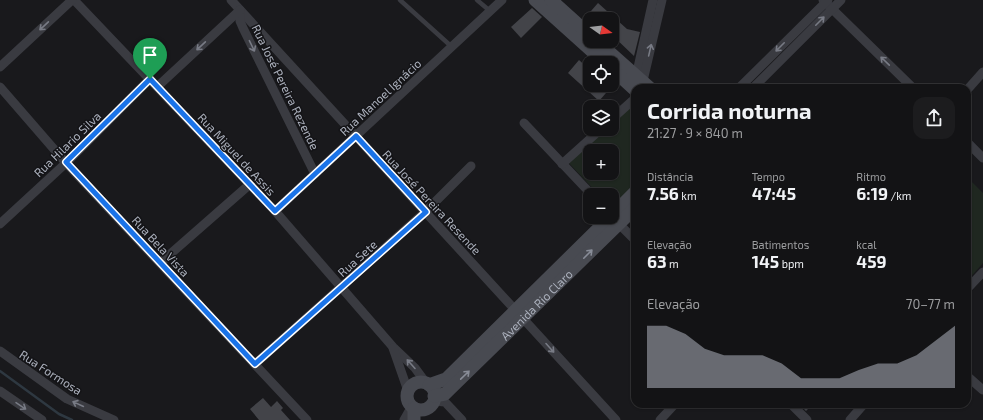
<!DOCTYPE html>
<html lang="pt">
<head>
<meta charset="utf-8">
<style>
  :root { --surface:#131315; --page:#1c1c1e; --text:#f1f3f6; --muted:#9d9ea0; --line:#323234; --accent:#8c9099 }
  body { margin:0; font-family:"Exo 2",sans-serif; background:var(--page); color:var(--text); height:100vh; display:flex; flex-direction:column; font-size:15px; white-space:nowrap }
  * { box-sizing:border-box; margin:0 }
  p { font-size:13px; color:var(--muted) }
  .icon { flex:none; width:22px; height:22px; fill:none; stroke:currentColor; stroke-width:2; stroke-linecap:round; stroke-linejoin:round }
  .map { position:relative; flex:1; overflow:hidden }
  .details { position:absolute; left:631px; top:84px; width:340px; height:324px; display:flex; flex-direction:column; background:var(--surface); border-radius:12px; box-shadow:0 1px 3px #0004,0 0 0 1px var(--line) }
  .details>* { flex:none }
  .needle { width:26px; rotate:104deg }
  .controls { position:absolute; left:583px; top:12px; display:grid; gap:8px }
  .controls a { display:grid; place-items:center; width:36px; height:36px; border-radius:8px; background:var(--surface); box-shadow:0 1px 3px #0004,0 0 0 1px var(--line); font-size:20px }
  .pin { position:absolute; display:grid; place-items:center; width:34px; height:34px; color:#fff; margin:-41px -17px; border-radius:50% 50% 50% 0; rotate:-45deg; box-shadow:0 0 4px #0007 }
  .pin .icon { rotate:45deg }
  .round { display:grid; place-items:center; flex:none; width:42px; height:42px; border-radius:12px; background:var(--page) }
  .head { display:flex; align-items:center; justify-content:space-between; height:68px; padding:0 16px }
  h1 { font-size:22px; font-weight:700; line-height:30px }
  .stats { display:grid; grid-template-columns:repeat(3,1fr); gap:6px; height:68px; padding:4px 16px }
  .stats div { display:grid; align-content:center }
  .stats b { font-size:17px; font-weight:700 }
  .stats small { font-size:11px; font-weight:400 }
  .stats p { font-size:11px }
  .chart { height:112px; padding:8px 16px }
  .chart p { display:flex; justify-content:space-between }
  .chart svg { width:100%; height:72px; margin-top:4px; fill:var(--accent); opacity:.7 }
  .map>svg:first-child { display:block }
</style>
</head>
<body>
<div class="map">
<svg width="983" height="420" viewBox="0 0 983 420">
  <rect width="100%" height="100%" fill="#19191c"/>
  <g fill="#1f2720" fill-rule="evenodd">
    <path d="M635,97V185L612,207V195H599L568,162L602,129H612V119ZM590,151H612V173H590Z"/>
    <path d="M967,177L983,193V263L967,281Z"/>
  </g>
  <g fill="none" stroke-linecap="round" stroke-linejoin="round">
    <path stroke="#2e3841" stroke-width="2.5" d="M0,371L59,414L72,420"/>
  </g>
  <g fill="#434449">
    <path d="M598,3L627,29L640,32L634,56L612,35V19H584Z"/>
    <path d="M532,8L542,17L521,38L511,27Z"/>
    <path d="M579,60L590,70V85H613L599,101L568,73Z"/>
    <path d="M263,398L271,407L277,401L283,408L281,410L290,420H259L250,409Z"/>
    <path d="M799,404H813L806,411Z"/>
  </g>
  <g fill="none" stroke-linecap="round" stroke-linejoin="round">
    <g stroke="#3a3b41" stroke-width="4.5">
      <path d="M400,0L452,47"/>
      <path d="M477,0L490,11"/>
    </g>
    <g stroke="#3a3b41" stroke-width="9">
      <path d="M74,0L275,211L393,347L415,368L426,383"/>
      <path d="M231,0L616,420"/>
      <path d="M823,0L913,88"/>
      <path d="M240,10V21L243,28L315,174"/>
      <path d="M0,67L72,0"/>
      <path d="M635,81L653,0"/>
      <path d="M642,85L662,0"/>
      <path d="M0,87L66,163L307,420"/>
      <path d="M157,87L240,10"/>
      <path d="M739,88L828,0"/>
      <path d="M753,88L841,0"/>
      <path d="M967,90L983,72"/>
      <path d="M612,119L632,101"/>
      <path d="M524,123L592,195"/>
      <path d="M967,142L983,158"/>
      <path d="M562,164L601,129"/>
      <path d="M275,211L502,0"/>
      <path d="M615,220L635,240"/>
      <path d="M0,224L66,163L150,79"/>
      <path d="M160,263L249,185"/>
      <path d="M967,289L983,272"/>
      <path d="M393,348L408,391"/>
      <path d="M0,351L67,399L114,420"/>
      <path d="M255,364L425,212L471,166"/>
      <path d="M967,376L983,390"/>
      <path d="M0,391L42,420"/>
      <path d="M433,401L445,402L462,420"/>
      <path d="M791,404L807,420"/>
      <path d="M404,420L412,406"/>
      <path d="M660,420L675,404"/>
      <path d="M850,420L864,404"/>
    </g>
    <g stroke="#484a51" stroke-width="13">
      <path d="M535,0L605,63"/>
      <path d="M551,0L590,35"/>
      <path d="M597,41L650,88"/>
      <path d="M612,69L635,90"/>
      <path d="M612,215L635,192"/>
      <circle cx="421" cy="396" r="14"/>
      <path d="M429,385L446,379L610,217"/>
      <path id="s1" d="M434,396L445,394L448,391L635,208"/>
      <path d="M414,420V408"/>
    </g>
  </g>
  <defs><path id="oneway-shaft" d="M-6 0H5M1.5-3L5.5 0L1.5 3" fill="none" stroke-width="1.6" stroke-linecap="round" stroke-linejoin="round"/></defs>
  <g stroke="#787b85">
    <use href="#oneway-shaft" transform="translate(820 21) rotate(-45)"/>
    <use href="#oneway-shaft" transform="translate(44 26) rotate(137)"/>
    <use href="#oneway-shaft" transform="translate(201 46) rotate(137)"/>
    <use href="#oneway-shaft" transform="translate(252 46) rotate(64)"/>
    <use href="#oneway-shaft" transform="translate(780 47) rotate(135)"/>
    <use href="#oneway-shaft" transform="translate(650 50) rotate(-77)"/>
    <use href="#oneway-shaft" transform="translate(885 61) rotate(-136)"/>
    <use href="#oneway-shaft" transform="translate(550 348) rotate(48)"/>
    <use href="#oneway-shaft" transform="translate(411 364) rotate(-132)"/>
    <use href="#oneway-shaft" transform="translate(78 404) rotate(-155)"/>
    <use href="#oneway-shaft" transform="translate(21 406) rotate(34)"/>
  </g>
  <g stroke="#888c97">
    <use href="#oneway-shaft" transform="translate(588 254) rotate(-45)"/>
    <use href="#oneway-shaft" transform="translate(465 375) rotate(-44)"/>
  </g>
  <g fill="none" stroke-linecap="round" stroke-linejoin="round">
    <defs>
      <path id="route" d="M150,79L275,211L356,136L426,212L255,364L66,162Z"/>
    </defs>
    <use href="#route" stroke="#fff" stroke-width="8"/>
    <use href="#route" stroke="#1a73e8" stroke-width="5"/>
  </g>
  <g text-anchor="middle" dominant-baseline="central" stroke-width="3" stroke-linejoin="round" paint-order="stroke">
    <g font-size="12" fill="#abb0bc" stroke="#141417">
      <text transform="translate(286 87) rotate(64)">Rua José Pereira Rezende</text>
      <text transform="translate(380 97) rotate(-43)">Rua Manoel Ignácio</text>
      <text transform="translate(67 144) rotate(-44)">Rua Hilario Silva</text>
      <text transform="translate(237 154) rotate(47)">Rua Miguel de Assis</text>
      <text transform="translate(432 202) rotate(47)">Rua José Pereira Resende</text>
      <text transform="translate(161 246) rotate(47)">Rua Bela Vista</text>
      <text transform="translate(357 258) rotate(-42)">Rua Sete</text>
      <text stroke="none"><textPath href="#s1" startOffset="139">Avenida Rio Claro</textPath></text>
      <text transform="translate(51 372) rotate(33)">Rua Formosa</text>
    </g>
  </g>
</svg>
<div class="controls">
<a><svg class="needle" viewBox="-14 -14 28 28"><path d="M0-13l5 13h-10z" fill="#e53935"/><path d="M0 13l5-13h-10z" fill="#9d9ea0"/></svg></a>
<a><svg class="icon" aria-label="locate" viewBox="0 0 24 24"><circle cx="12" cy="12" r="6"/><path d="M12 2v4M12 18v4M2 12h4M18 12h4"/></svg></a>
<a><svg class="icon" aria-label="layers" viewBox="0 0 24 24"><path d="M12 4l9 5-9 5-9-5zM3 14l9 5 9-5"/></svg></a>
<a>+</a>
<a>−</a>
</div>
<div class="pin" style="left:150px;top:79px;background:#1e9e55"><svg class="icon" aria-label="arrive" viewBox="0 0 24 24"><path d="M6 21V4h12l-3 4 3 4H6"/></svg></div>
<section class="details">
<div class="head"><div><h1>Corrida noturna</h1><p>21:27 · 9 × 840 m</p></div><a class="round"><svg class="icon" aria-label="share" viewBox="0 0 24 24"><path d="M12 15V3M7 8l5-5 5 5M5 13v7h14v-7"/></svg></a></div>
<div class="stats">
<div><p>Distância</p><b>7.56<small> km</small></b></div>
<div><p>Tempo</p><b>47:45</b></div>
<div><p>Ritmo</p><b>6:19<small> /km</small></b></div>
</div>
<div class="stats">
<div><p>Elevação</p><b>63<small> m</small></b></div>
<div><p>Batimentos</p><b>145<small> bpm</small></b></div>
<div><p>kcal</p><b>459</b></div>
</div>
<div class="chart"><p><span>Elevação</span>70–77 m</p>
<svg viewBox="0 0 160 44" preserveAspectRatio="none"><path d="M0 44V6L10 6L20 11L30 20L40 24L50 24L60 24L70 29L80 38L90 38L100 38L110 33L120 29L130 29L140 24L150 15L160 6V44z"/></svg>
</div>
</section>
</div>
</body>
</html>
